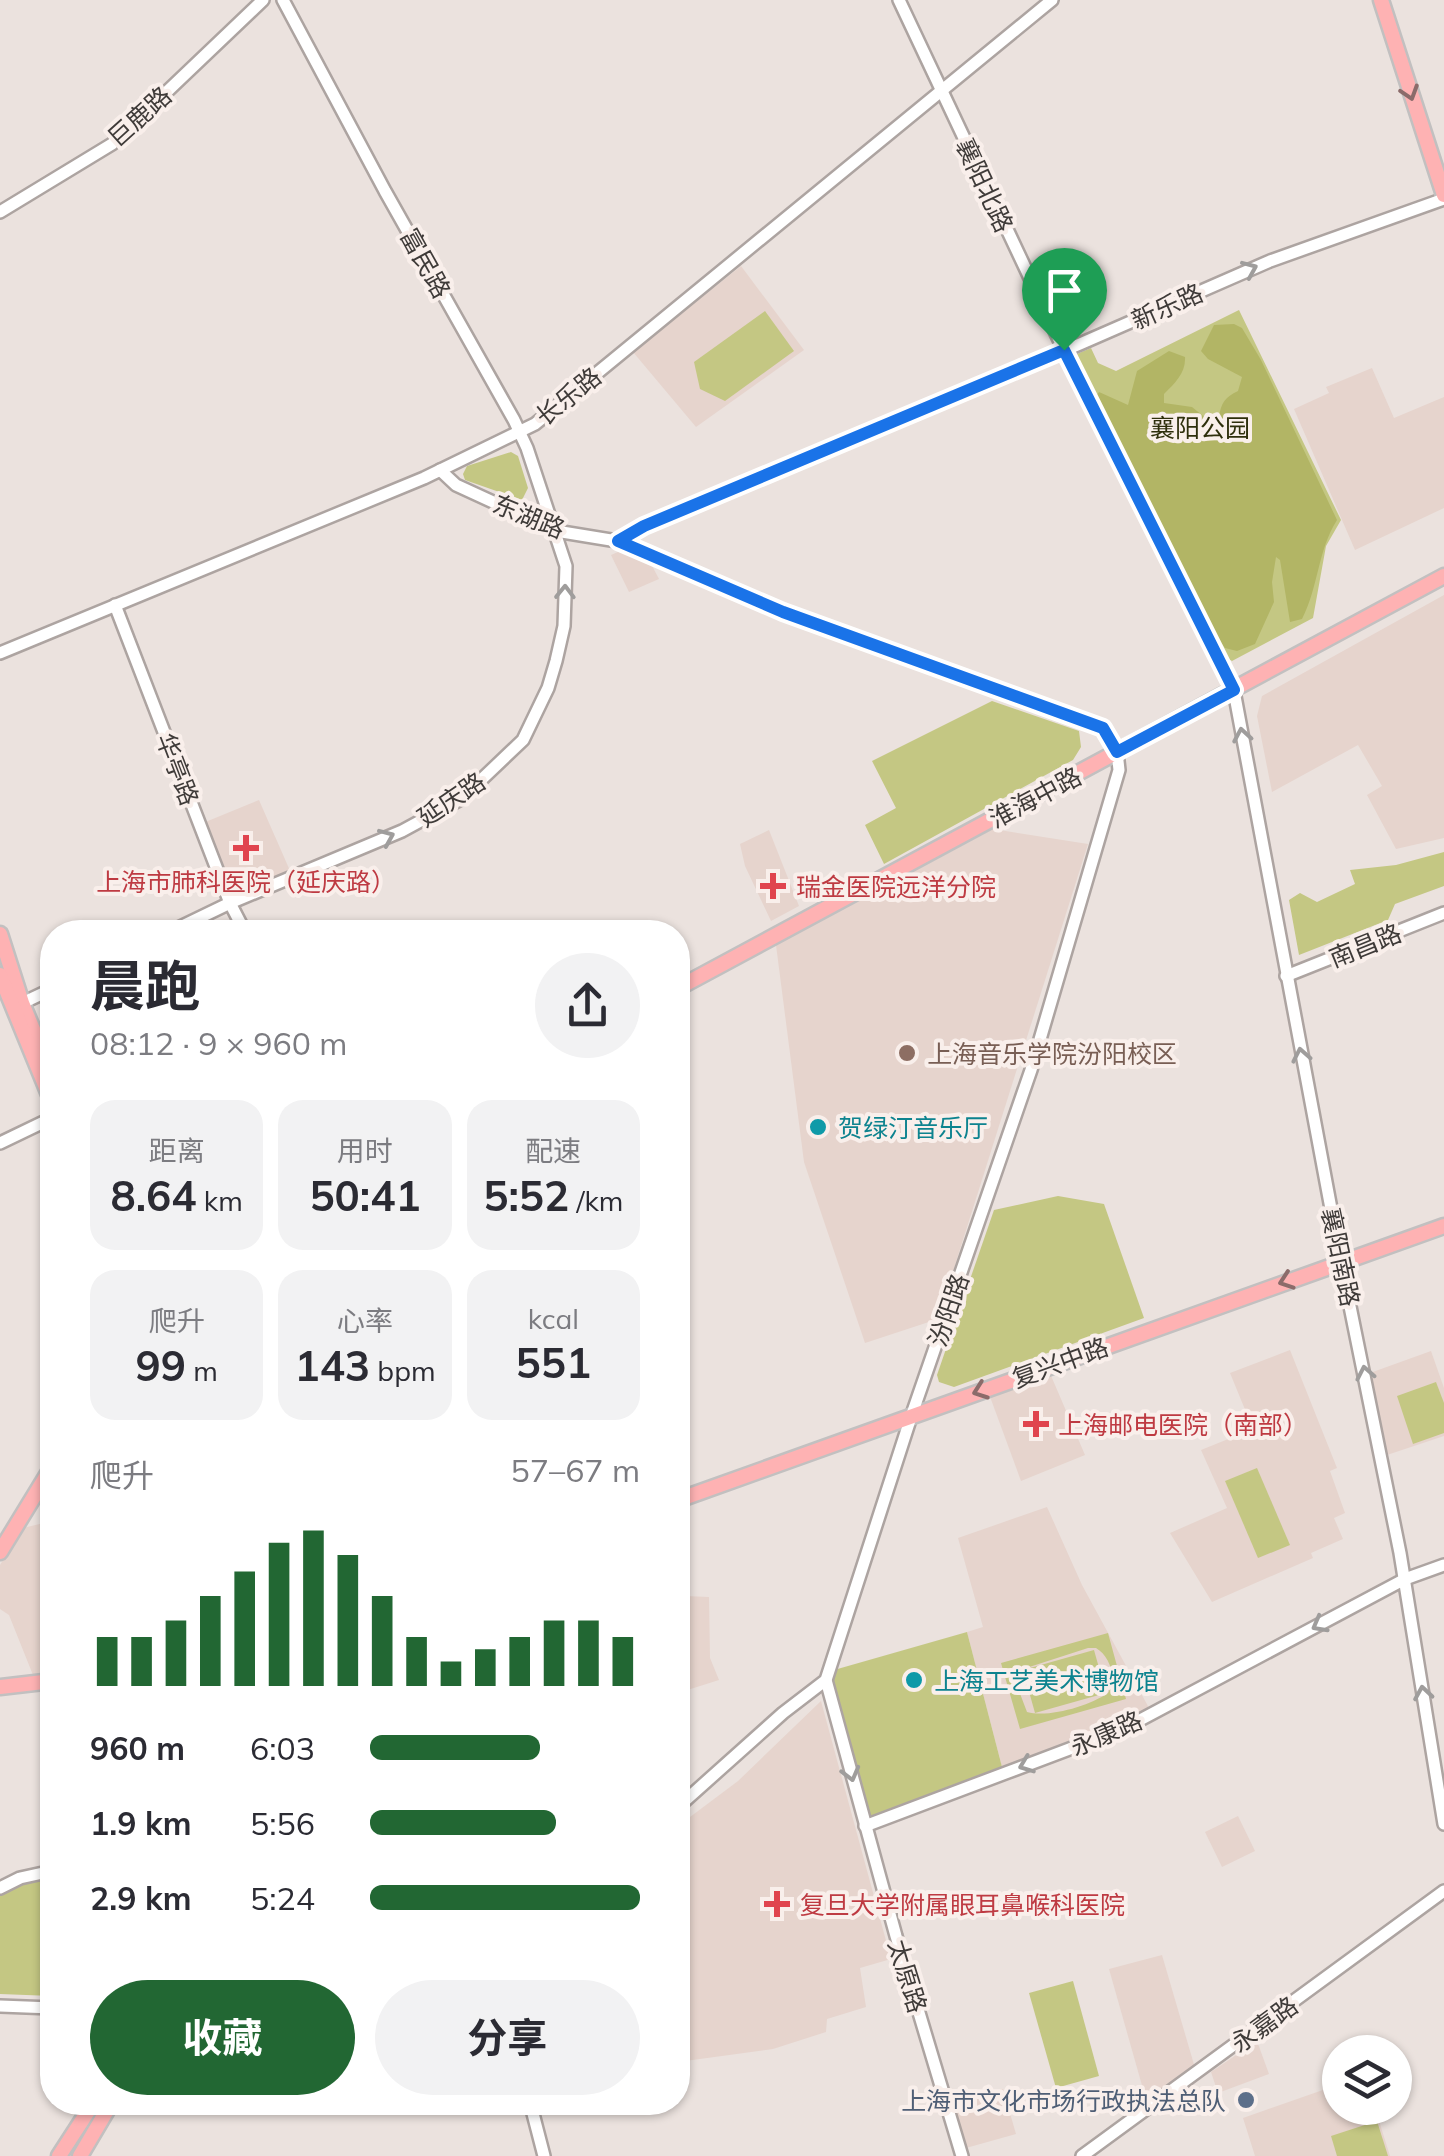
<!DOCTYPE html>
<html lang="zh">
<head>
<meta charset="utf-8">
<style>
  :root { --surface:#fff; --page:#f2f2f3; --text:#2b2b33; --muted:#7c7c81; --accent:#226733 }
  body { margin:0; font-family:Mulish,"Noto Sans SC",sans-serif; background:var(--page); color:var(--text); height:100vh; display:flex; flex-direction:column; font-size:38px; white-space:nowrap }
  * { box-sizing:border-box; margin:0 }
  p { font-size:32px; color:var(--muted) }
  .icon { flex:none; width:55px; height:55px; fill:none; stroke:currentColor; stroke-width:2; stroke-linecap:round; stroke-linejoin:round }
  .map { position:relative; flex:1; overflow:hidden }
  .sheet { position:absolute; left:40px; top:920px; width:650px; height:1195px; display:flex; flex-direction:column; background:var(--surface); border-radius:40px; box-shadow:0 2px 8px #0004 }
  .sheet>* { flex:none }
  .controls { position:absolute; left:1322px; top:2035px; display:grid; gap:20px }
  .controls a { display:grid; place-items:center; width:90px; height:90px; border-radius:50%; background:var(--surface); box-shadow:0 2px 8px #0004; font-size:50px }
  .pin { position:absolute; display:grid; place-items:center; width:85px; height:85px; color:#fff; margin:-102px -42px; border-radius:50% 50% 50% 0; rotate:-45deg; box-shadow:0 0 10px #0007 }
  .pin .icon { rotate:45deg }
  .round { display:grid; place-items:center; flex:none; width:105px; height:105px; border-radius:52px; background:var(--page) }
  .overview { display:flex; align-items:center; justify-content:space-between; height:170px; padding:0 50px }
  h1 { font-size:55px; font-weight:700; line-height:75px }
  .metrics { display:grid; grid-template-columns:repeat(3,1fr); gap:15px; height:170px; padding:10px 50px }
  .metrics div { display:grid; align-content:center; border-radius:25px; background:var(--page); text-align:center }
  .metrics b { font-size:42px; font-weight:700 }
  .metrics small { font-size:28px; font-weight:400 }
  .metrics p { font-size:28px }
  .chart { height:280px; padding:20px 50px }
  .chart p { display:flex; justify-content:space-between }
  .chart svg { width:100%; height:180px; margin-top:10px; stroke:var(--accent); stroke-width:6 }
  .primary-button { display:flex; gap:20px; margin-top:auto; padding:20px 50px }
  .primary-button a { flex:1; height:115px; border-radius:60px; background:var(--accent); color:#fff; font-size:40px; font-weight:700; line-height:115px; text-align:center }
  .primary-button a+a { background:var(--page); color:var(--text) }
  ul { padding:0 50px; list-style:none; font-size:32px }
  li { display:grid; grid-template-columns:160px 120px 1fr; align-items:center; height:75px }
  li i { height:25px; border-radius:12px; background:var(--accent) }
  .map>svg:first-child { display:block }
</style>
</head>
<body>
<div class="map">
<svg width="1444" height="2156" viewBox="0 0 1444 2156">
  <rect width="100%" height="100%" fill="#ebe2de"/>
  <g fill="#e6d4cd">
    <path d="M741,266L804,350L696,427L633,352Z"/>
    <path d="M1372,368L1394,418L1444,397V508L1355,550L1294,409L1329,393L1326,387Z"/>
    <path d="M627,548L649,560L659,579L629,592L611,555Z"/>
    <path d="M1444,595V838L1396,849L1367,795L1382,786L1358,745L1272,792L1257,716L1262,696Z"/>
    <path d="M259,800L291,873L232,899L203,823Z"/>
    <path d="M993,829L1088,844L938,1319L865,1343L804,1162L776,945Z"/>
    <path d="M769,830L799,906L771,921L745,866L740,844Z"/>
    <path d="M1290,1350L1337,1468L1330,1471L1345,1513L1334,1518L1343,1539L1311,1553L1313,1558L1212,1602L1170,1533L1227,1508L1201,1450L1253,1429L1230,1373Z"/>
    <path d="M1431,1351L1444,1388V1436L1387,1455L1370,1373Z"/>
    <path d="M1049,1371L1085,1455L1021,1481L989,1394Z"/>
    <path d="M1047,1507L1082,1585L1149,1708L1122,1722L1002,1767L967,1632L983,1627L958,1538Z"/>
    <path d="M52,1521V1673L33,1675L9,1615L0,1609V1565L23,1528Z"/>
    <path d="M678,1575L685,1596L709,1597L710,1658L719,1680L678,1693Z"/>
    <path d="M821,1701L891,1959L860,1968L866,2007L827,2019L826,2032L773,2049L678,2062V1826L738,1781Z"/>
    <path d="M1238,1816L1255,1851L1222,1867L1205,1832Z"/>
    <path d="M1162,1955L1195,2068L1147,2103L1109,1969Z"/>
    <path d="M1257,2041L1269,2074L1218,2093L1211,2072Z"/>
    <path d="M1340,2084V2108H1375L1390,2156H1255L1243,2118Z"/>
    <path d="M1003,2089L1016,2134L966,2148L953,2103Z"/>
  </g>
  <g fill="#c4c783" fill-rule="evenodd">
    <path d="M1239,310L1341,520L1326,546L1313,618L1232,661L1222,655L1150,521L1073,362L1077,354L1091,348L1098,363L1116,371Z"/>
    <path d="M765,311L794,351L725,401L700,389L694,362Z"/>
    <path d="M511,452L518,456L528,488L522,500L465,480L463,474L467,466Z"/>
    <path d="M992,701L1079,731L1081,747L1073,760L884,864L865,825L896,808L872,761Z"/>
    <path d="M1444,852V886L1395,904L1388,920L1299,955L1289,900L1300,893L1317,902L1355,884L1350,870L1396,865Z"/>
    <path d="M1058,1196L1104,1204L1144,1318L954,1387L939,1382L937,1375L994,1210Z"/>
    <path d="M1436,1382L1444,1403V1433L1413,1444L1397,1396Z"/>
    <path d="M1257,1468L1290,1545L1258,1558L1225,1481Z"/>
    <path d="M967,1632L1002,1767L868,1818L832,1679L834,1670Z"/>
    <path d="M1108,1633L1126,1699L1020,1729L1001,1663ZM1088,1648H1096C1110,1656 1117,1678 1108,1693C1089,1706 1049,1718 1027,1712L1016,1683L1020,1670Z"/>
    <path d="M1094,1650L1106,1693L1035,1713L1023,1670Z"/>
    <path d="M52,1879V1996L0,1994V1895L26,1883Z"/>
    <path d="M1073,1981L1099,2076L1056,2088L1029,1993Z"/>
    <path d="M1377,2121L1388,2156H1337L1331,2136Z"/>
  </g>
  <path fill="#b2b565" d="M1234,324L1242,328L1261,360L1337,520C1317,552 1319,586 1302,619L1290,622L1280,560L1276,557L1272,582L1274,602L1255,644L1237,651L1225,648L1211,628L1094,399L1099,392L1128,405L1137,371L1169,351L1185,357C1186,373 1175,383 1164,394V403L1192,407L1207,419L1219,417C1221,403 1225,397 1238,391L1242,377L1208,359L1201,351L1214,325Z"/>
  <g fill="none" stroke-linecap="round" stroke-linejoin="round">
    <defs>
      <g id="minor">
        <path d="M899,0L1078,380L1234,691L1341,1262L1400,1553L1444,1824"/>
        <path d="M0,212L112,144L263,0"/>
        <path d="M440,470L456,485L556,531L617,541L783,612L1103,728L1117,752L1119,770L1031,1070L911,1417L826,1680L783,1713L678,1807"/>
        <path d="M617,541L644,526L1080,344L1270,261L1444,199"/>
        <path d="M115,605L230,903L245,932"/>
        <path d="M0,653L424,478L535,424L1052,0"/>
        <path d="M170,932L230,903L402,831L461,799L523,740L548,688L556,661L564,626L566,566L527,448L514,420L385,191L283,0"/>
        <path d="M1286,976L1444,913"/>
        <path d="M16,1006L52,989"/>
        <path d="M0,1143L52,1118"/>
        <path d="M826,1680L896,1936L962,2156"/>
        <path d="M865,1826L1125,1728L1405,1579L1444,1565"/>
        <path d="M0,1888L20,1878L52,1871"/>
        <path d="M0,2006L52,2008"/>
        <path d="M530,2102L544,2156"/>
        <path d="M1082,2156L1444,1891"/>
      </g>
      <g id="major">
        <path d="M1381,0L1444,195"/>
        <path d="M0,934L22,1003L52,1075"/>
        <path d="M0,975L52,1102"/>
        <path d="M678,988L1444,576"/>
        <path d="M678,1500L1444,1226"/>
        <path d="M0,1552L52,1467"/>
        <path d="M0,1687L52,1681"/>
        <path d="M59,2156L94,2102"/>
        <path d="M80,2156L112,2102"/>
      </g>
    </defs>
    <use href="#minor" stroke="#ada4a1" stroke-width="16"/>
    <use href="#major" stroke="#c2c0c0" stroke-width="19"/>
    <use href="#minor" stroke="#fff" stroke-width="11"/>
    <use href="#major" stroke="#feb2b3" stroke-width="14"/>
  </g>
  <defs><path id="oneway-chevron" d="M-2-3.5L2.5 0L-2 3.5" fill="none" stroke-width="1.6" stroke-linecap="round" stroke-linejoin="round" transform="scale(2.5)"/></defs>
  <g stroke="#8b6b6a">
    <use href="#oneway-chevron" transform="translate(1410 93) rotate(72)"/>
    <use href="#oneway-chevron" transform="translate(1286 1281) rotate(161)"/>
    <use href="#oneway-chevron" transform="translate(980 1391) rotate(160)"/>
  </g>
  <g stroke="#9f9d9c">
    <use href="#oneway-chevron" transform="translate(1250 269) rotate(-23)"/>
    <use href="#oneway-chevron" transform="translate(565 592) rotate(-89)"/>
    <use href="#oneway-chevron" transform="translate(1242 735) rotate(-100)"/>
    <use href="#oneway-chevron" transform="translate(387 837) rotate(-23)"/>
    <use href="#oneway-chevron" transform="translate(1301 1055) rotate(-101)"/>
    <use href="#oneway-chevron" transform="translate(1365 1373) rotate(-101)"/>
    <use href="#oneway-chevron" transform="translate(1319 1625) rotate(151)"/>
    <use href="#oneway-chevron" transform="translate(1423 1693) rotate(-99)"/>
    <use href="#oneway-chevron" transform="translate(1026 1765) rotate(159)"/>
    <use href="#oneway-chevron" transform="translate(851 1774) rotate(75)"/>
  </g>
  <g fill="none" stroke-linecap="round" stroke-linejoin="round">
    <defs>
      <path id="route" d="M1064,350L1234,690L1117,752L1103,728L783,612L618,541L644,526Z"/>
    </defs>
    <use href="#route" stroke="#fff" stroke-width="20"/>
    <use href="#route" stroke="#1a73e8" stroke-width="12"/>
  </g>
  <g fill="#e0444e" stroke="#f9efeb" stroke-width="4">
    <path d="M241 833h10v10h10v10h-10v10h-10v-10h-10v-10h10z"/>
    <path d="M768 871h10v10h10v10h-10v10h-10v-10h-10v-10h10z"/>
    <path d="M1031 1409h10v10h10v10h-10v10h-10v-10h-10v-10h10z"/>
    <path d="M772 1889h10v10h10v10h-10v10h-10v-10h-10v-10h10z"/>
  </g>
  <circle fill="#8d6e63" stroke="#f9efeb" stroke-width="4" cx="907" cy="1053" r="10"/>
  <g fill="#0f9aa8" stroke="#f9efeb" stroke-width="4">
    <circle cx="818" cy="1127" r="10"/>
    <circle cx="914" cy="1680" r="10"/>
  </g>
  <circle fill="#5c6f8a" stroke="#f9efeb" stroke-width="4" cx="1246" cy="2100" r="10"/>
  <g text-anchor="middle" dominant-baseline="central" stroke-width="8" stroke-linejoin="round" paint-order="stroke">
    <g font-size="25" fill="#3f3b39" stroke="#f9efeb">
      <text transform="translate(139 116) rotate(-42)">巨鹿路</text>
      <text transform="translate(985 185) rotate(65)">襄阳北路</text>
      <text transform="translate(426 263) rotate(61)">富民路</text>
      <text transform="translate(1167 306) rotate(-24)">新乐路</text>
      <text transform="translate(568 396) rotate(-39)">长乐路</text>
      <text transform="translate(529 516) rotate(22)">东湖路</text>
      <text transform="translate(178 769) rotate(69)">华亭路</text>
      <text transform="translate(1035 797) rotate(-28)">淮海中路</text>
      <text transform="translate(451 799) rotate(-34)">延庆路</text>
      <text transform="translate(1365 945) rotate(-22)">南昌路</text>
      <text transform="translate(1341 1257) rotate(78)">襄阳南路</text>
      <text transform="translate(948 1310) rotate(-71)">汾阳路</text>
      <text transform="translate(1060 1362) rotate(-20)">复兴中路</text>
      <text transform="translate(1106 1733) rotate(-23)">永康路</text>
      <text transform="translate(908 1976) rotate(73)">太原路</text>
      <text transform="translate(1264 2024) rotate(-36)">永嘉路</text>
    </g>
    <g font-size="25" fill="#2e2f0c" stroke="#f9efeb">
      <text x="1200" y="427">襄阳公园</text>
    </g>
    <g font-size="25" fill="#be3a42" stroke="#f9efeb" text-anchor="start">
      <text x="246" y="881" text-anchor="middle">上海市肺科医院（延庆路）</text>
      <text x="796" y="886">瑞金医院远洋分院</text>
      <text x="1058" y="1424">上海邮电医院（南部）</text>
      <text x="800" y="1904">复旦大学附属眼耳鼻喉科医院</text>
    </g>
    <g font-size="25" fill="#785e54" stroke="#f9efeb" text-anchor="start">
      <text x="927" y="1053">上海音乐学院汾阳校区</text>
    </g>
    <g font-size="25" fill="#0d838f" stroke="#f9efeb" text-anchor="start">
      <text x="838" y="1127">贺绿汀音乐厅</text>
      <text x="934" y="1680">上海工艺美术博物馆</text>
    </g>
    <g font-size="25" fill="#4e5e75" stroke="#f9efeb" text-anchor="end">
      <text x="1226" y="2100">上海市文化市场行政执法总队</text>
    </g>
  </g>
</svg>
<div class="controls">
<a><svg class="icon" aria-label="layers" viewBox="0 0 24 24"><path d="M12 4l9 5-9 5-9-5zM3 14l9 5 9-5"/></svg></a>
</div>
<div class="pin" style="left:1064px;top:350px;background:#1e9e55"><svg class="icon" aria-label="arrive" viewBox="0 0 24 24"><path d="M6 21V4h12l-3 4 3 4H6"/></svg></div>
<section class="sheet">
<div class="overview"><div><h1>晨跑</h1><p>08:12 · 9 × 960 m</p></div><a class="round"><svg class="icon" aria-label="share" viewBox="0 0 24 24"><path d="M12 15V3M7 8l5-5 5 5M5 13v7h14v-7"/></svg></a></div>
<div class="metrics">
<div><p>距离</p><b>8.64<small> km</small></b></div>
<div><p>用时</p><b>50:41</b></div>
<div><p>配速</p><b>5:52<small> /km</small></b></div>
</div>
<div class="metrics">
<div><p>爬升</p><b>99<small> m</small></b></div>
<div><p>心率</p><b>143<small> bpm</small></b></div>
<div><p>kcal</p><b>551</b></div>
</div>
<div class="chart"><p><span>爬升</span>57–67 m</p>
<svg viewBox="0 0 160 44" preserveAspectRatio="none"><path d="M5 44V32M15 44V32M25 44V28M35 44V22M45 44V16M55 44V9M65 44V6M75 44V12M85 44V22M95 44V32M105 44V38M115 44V35M125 44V32M135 44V28M145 44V28M155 44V32"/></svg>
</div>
<ul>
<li><b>960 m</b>6:03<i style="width:63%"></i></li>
<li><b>1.9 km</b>5:56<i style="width:69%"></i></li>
<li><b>2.9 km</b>5:24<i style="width:100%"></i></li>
</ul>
<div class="primary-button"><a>收藏</a><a>分享</a></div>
</section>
</div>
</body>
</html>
